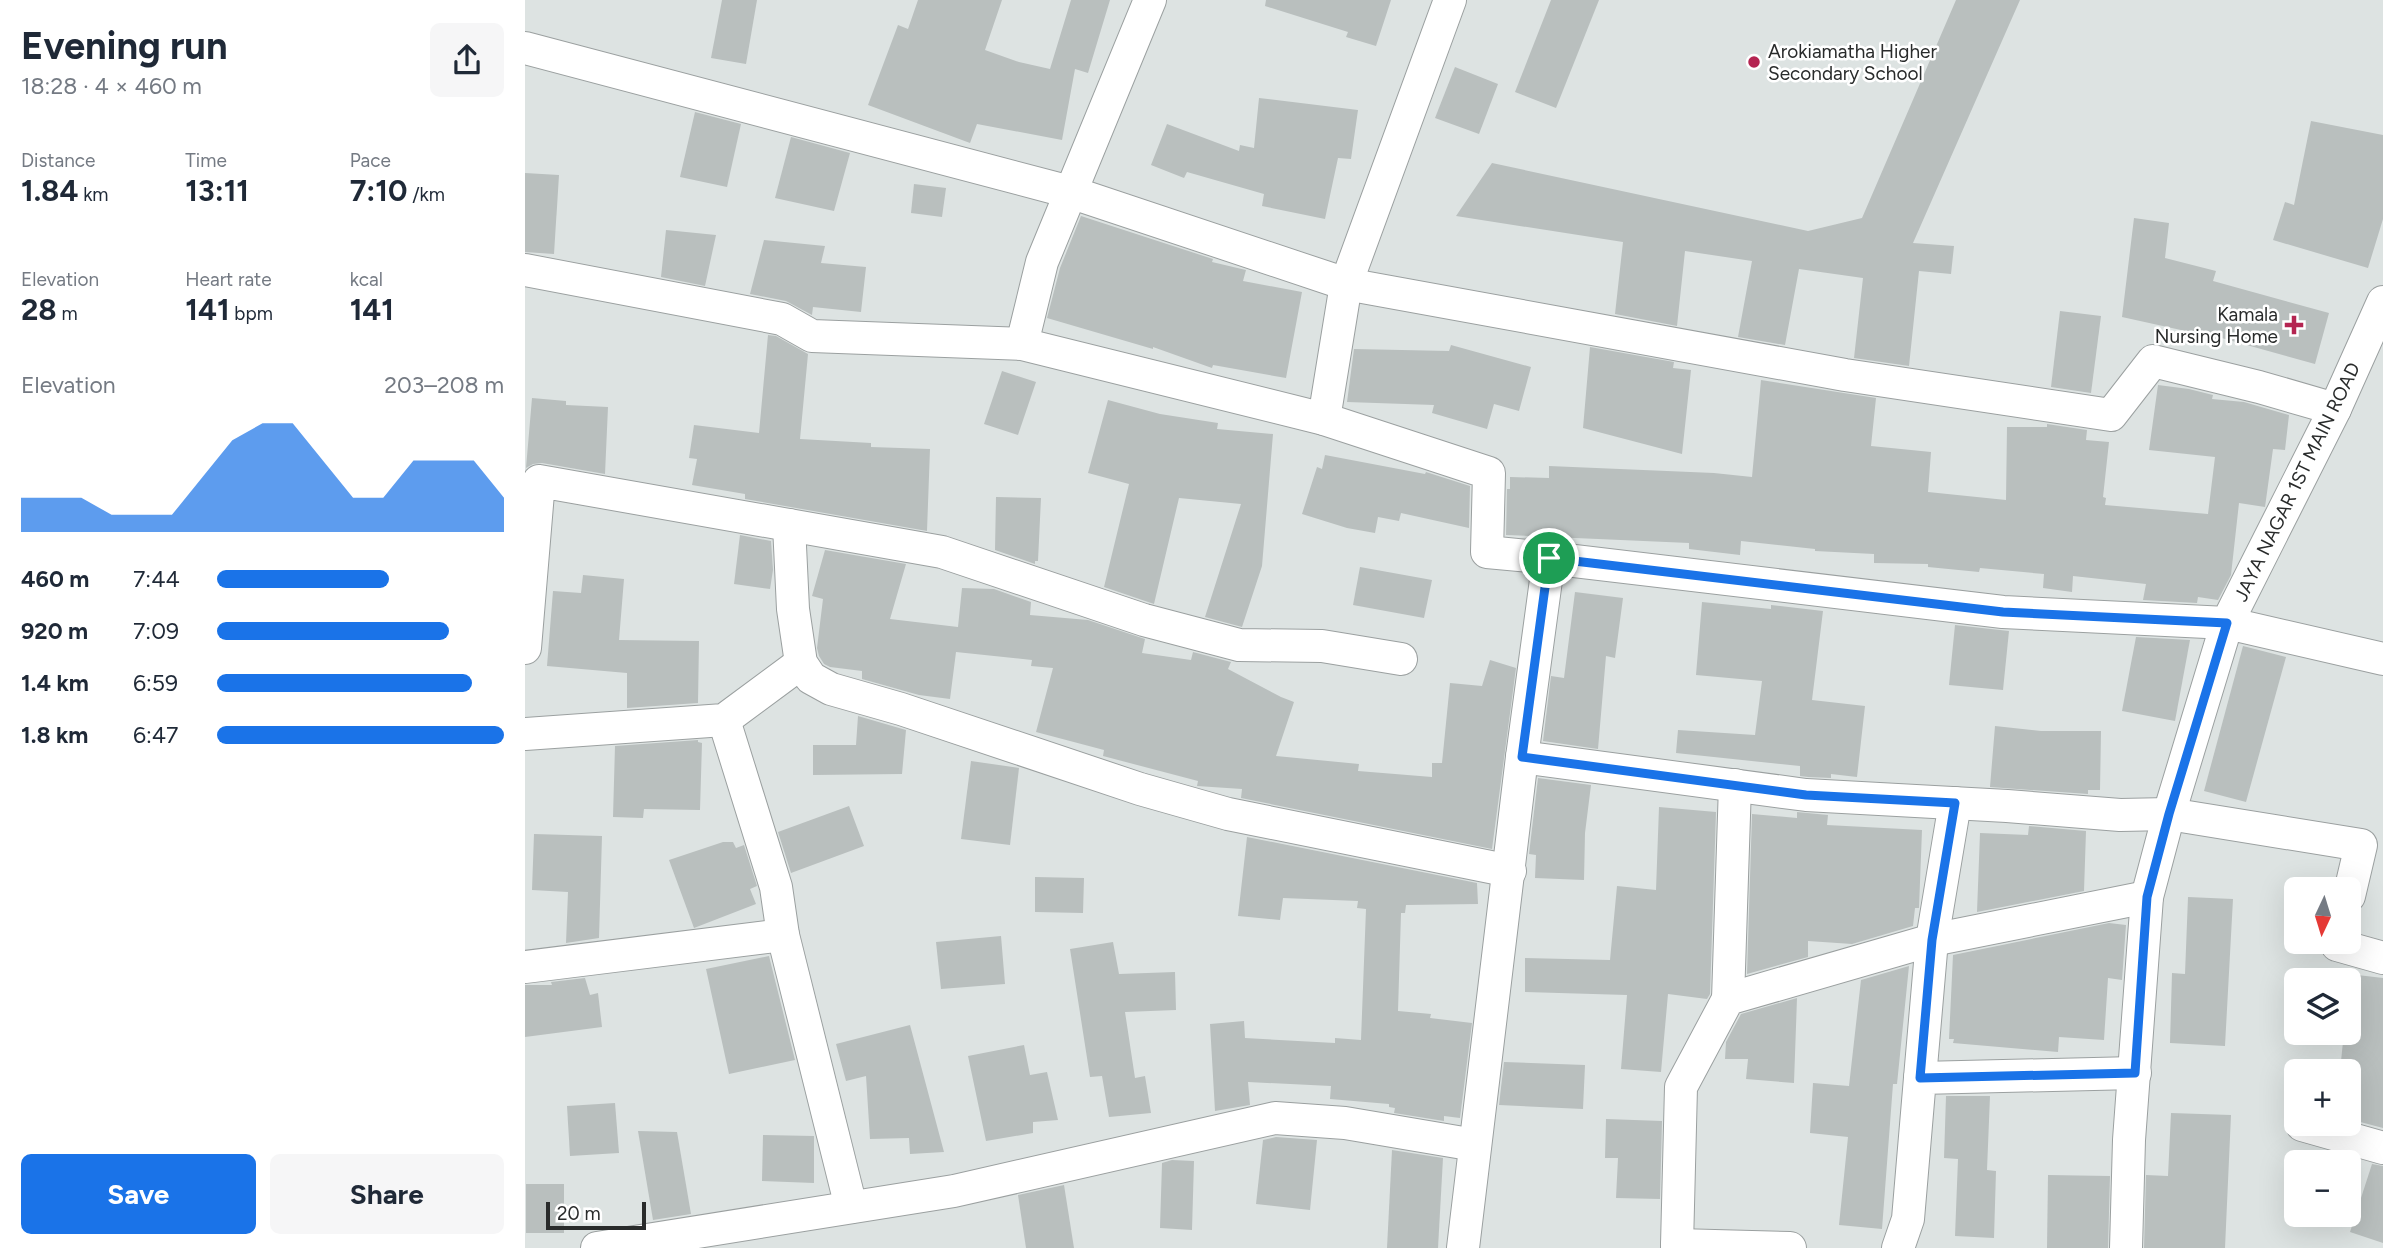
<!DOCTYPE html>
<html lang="en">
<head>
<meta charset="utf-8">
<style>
  :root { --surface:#fff; --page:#f6f6f7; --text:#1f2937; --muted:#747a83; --accent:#1a73e8 }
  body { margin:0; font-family:Figtree,sans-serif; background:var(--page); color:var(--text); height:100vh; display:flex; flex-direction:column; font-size:26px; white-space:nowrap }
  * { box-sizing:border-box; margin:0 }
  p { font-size:23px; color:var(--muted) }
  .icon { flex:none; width:38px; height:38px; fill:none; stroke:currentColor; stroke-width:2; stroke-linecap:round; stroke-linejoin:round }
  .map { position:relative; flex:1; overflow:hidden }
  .details { display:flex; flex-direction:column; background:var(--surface); width:525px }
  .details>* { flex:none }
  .needle { width:46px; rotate:184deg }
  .controls { position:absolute; left:1759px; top:877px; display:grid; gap:14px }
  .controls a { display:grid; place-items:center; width:77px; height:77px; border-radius:10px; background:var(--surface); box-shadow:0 7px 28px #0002; font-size:35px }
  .scale { position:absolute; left:21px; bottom:18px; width:100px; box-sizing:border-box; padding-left:7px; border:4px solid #292b2b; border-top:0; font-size:19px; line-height:24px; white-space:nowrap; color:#292b2b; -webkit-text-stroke:5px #fff; paint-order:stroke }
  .pin { position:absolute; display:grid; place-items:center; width:60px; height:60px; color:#fff; margin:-30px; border:4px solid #fff; border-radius:50%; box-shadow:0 2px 7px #0007 }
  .round { display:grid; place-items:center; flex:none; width:74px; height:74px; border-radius:10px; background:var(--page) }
  .head { display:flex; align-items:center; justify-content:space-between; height:119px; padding:0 21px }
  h1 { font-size:38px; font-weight:700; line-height:52px }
  .metrics { display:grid; grid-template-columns:repeat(3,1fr); gap:10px; height:119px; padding:7px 21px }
  .metrics div { display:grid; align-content:center }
  .metrics b { font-size:30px; font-weight:700 }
  .metrics small { font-size:19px; font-weight:400 }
  .metrics p { font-size:19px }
  .chart { height:196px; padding:14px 21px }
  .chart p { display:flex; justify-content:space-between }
  .chart svg { width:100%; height:126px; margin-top:7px; fill:var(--accent); opacity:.7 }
  .action { display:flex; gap:14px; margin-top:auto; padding:14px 21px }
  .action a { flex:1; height:80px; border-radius:10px; background:var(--accent); color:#fff; font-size:28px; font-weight:700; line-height:80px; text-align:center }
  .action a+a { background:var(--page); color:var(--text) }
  ul { padding:0 21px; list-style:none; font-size:23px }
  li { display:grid; grid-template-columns:112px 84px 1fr; align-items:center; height:52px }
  li i { height:18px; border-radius:9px; background:var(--accent) }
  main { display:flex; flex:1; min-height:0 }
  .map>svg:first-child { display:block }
</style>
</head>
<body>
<main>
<section class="details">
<div class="head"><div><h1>Evening run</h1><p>18:28 · 4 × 460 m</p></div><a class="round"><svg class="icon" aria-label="share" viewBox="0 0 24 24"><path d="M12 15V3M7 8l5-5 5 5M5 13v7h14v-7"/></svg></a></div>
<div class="metrics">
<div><p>Distance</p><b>1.84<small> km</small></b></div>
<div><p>Time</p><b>13:11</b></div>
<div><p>Pace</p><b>7:10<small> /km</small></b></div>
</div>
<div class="metrics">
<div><p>Elevation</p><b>28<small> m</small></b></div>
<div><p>Heart rate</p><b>141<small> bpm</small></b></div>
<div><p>kcal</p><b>141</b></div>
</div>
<div class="chart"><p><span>Elevation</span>203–208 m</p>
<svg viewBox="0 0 160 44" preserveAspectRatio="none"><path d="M0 44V32L10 32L20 32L30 38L40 38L50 38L60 25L70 12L80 6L90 6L100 19L110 32L120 32L130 19L140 19L150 19L160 32V44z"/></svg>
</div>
<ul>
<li><b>460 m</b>7:44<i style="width:60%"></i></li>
<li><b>920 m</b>7:09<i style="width:81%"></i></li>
<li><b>1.4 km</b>6:59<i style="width:89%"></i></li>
<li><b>1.8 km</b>6:47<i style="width:100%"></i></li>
</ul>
<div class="action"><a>Save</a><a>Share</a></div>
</section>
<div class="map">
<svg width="1858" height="1248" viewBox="0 0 1858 1248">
  <rect width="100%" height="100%" fill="#dde3e2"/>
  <g fill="#b9bfbe">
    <path d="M197,0H232L221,64L186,58Z"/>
    <path d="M393,0H477L460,50L494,62L525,69L546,0H585L563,73L550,69L537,140L452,124L445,143L343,105L373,25L383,29Z"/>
    <path d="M741,0H866L851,46L821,37L823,32L740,6Z"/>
    <path d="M1026,0H1074L1031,108L990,92Z"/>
    <path d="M1431,0H1495L1388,243L1429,246L1426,274L1394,271L1384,366L1329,358L1338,278L1274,269L1260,345L1213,337L1227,261L1160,251L1152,326L1090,314L1098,242L931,216L967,163L1283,231L1337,218Z"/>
    <path d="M930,67L973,84L954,134L910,118Z"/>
    <path d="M734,98L833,110L826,159L813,158L800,219L737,206L739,194L662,172L659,178L626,165L642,124L714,151L715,145L729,148Z"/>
    <path d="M170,112L216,124L202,187L155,177Z"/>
    <path d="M1786,121L1858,135V219L1843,268L1748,240L1760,202L1769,205Z"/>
    <path d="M266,137L325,153L309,211L250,198Z"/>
    <path d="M0,173L34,175L29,254L0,252Z"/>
    <path d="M389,184L421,188L417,217L386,213Z"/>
    <path d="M556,216L688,259L687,262L721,270L718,281L777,292L761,378L688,365L687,368L628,347V349L522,318L535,268Z"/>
    <path d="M1609,218L1644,223L1640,258L1691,271L1688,281L1804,313L1790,364L1675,332L1674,334L1597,317Z"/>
    <path d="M141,230L191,235L180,286L136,277Z"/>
    <path d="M239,240L300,246L296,263L341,267L336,312L288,307L287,315L261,301L225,294Z"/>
    <path d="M1535,311L1576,316L1566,393L1526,387Z"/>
    <path d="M243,335L251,336L283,354L275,439L346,443V447L405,449L402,531L220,499V494L167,485L172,459L164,458L169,425L234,433Z"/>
    <path d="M926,345L1006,367L994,411L969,404L962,429L907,413L909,405L822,402L829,349L924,351Z"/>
    <path d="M1065,347L1149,362L1148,368L1166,370L1157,454L1058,428Z"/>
    <path d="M477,371L511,382L493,435L459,424Z"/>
    <path d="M1236,380L1351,398L1346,446L1406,452L1403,492L1481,500L1482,427H1522V424L1562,430L1561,440L1584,442L1578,497L1581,498L1580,505L1683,514L1690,457L1624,450L1633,385L1664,389L1688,395L1687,399L1719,402L1764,415L1760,450L1748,449L1740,507L1714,503L1706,575L1693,600L1673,597L1672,603L1618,600L1621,584L1548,576L1547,592L1518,588L1519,574L1455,568L1454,572L1403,567V564L1349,563V554L1290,551V549L1216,541L1215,555L1164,549V543L981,535L982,489H985V477L1024,478V466L1189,473L1227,477Z"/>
    <path d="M7,398L41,401V405L83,407L80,474L17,463L8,464L1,468Z"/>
    <path d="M583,400L635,414L693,423L692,429L748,434L737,566L717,627L680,617L716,504L654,498L629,604L579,587L604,484L563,473Z"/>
    <path d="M800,455L900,474L901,472L945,486L944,528L876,513L874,521L853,517L850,533L822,528L777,514L792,467L797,469Z"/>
    <path d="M471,497L516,498L513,561H510V564L470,550Z"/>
    <path d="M215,535L246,541L248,570L245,589L209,584Z"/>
    <path d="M300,550L381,564L365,619L433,627L437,588L469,589L506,602L505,615L563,620L620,639L617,653L666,660L668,652L706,662L703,669L756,697L769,702L751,756L834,764L833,771L907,777V763H917L925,683L957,686L965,660L991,668L967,849L716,798L717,789L672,786L673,781L578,756L579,750L511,732L528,668L506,666L507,660L431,652L425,699L394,695L337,679V671L305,667L299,664L294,656L292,648L298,599L287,596Z"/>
    <path d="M835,567L907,580L899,618L828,605Z"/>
    <path d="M58,575L99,579L94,640L174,641L173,703L102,708V673L22,666L28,591L56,593Z"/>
    <path d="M1050,592L1098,598L1090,658L1081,656L1073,749L1018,741L1026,676L1039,678Z"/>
    <path d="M1177,602L1246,609V605L1298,611L1287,700L1340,706L1332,777L1306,774V778L1283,777L1275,776V766L1151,753L1153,730L1230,735L1237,681L1171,675Z"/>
    <path d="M1430,625L1484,631L1478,690L1424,685Z"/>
    <path d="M1611,637L1665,640L1650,721L1597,711Z"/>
    <path d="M1718,646L1761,657L1721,802L1679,791Z"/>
    <path d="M333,716L381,730L377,774L288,775V745H331Z"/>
    <path d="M1470,726L1516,731H1576L1575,790H1563V794L1465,787Z"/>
    <path d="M173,740V742L177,743L175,810L119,809L118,818L88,817L90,746Z"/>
    <path d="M446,761L494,768L485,845L436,839Z"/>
    <path d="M1013,778L1066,785L1060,833L1059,880L1010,878L1011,855L1004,854Z"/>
    <path d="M324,806L339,846L266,873L253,832Z"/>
    <path d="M1134,807L1191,812L1185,994L1182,999L1143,994L1136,1072L1096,1069L1102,995L1000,992V958L1085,960L1092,886L1131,890Z"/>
    <path d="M1272,812L1303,815L1302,825L1397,830L1394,908H1390L1388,926L1327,944L1283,941V957L1222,974L1227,814L1272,818Z"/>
    <path d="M1504,826L1561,831L1559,891L1452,912L1455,833L1503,835Z"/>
    <path d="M9,834L77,836L74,938L41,943L43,892L7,890Z"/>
    <path d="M722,837L952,883L953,904L881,905L880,913H876L873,1011L906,1014L905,1018L947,1023L935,1118L919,1116V1121L869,1113L870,1108L864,1107V1104L805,1099L806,1086L723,1082L725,1105L690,1111L685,1024L719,1021L720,1038L810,1043V1038L836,1040L841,909L832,908L833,901L758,898L755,920L713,916Z"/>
    <path d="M198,842H208L211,848L219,845L232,886L225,889L231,904L169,928L144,860Z"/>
    <path d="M510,877L559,878L558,913L510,912Z"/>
    <path d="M1663,897L1708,899L1700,1046L1645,1043L1647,973L1660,974Z"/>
    <path d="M1584,923L1601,925L1597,980L1583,978L1579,1040L1534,1037L1533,1052L1428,1043L1429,1039H1424L1428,955Z"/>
    <path d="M476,936L480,984L416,989L411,942Z"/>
    <path d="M588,942L594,974L650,972L651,1010L600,1012L610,1078L620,1076L626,1113L584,1117L577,1076L565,1077L545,949Z"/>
    <path d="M244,956L270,1060L204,1074L181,969Z"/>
    <path d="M1384,966L1372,1084H1368L1357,1229L1314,1225L1323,1137L1285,1133L1288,1083L1324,1086L1336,980Z"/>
    <path d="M1824,974L1858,978V1128L1824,1119V1071H1815L1819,1032H1824Z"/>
    <path d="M60,978L65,995L73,993L77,1027L0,1037V985H27L26,982Z"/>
    <path d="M1272,998L1269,1083L1221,1079L1223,1059H1200L1201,1042L1216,1014Z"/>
    <path d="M385,1025L419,1152L385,1154L384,1138L345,1139L341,1076L321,1081L311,1044Z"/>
    <path d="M499,1045L505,1075L522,1072L533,1120L508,1122V1133L461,1141L443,1056Z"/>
    <path d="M979,1062L1060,1065L1058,1109L974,1105Z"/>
    <path d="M1421,1096H1465L1462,1170L1471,1171L1469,1238L1430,1236L1433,1159L1419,1158Z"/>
    <path d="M90,1103L94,1153L45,1156L42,1106Z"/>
    <path d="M1646,1113L1706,1115L1700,1248H1619L1621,1175L1643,1176Z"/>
    <path d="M1081,1119L1137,1121L1135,1199L1091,1198L1093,1158H1080Z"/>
    <path d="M113,1131L152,1132L166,1214L128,1220Z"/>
    <path d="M238,1135L289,1136V1183L237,1181Z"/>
    <path d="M751,1137L792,1140L785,1210L731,1204L738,1140Z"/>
    <path d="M867,1150L918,1158L913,1248H862Z"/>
    <path d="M647,1160L669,1161L667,1230L635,1228L637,1163Z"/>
    <path d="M1847,1164L1858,1166V1243L1825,1232Z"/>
    <path d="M1523,1175L1585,1176L1583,1248H1522Z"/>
    <rect x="1" y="1184" width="38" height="49"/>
    <path d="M539,1185L549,1248H501L493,1195Z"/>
  </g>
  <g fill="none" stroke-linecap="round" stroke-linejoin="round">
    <defs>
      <g id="minor">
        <path d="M0,48L545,192L821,284L1320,375L1586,415L1628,361L1734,387L1810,409"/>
        <path d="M0,270L257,319L287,336L497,344L799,419L964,473L962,552L1024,558"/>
        <path d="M497,344L517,262L625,0"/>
        <path d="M799,419L821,284L925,0"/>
        <path d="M264,525L268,609L276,663L286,678L306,689L376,709L615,789L703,814L985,871"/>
        <path d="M0,648L14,481L417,552L619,620L714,645L797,646L876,659"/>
        <path d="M199,720L251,887L258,935L326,1207"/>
        <path d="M0,734L199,720L276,663"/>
        <path d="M997,757L1281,795L1482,806L1595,815L1644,814L1836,845L1824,896"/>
        <path d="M1813,942L1812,945L1858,958"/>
        <path d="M0,967L258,935"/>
        <path d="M1203,999L1210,785"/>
        <path d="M1395,1078L1407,940L1430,803"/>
        <path d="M1777,1125L1858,1148"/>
        <path d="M1152,1245L1156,1087L1203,999L1407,940L1622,897"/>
        <path d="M72,1248L429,1191L750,1118L820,1123L950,1145"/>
        <path d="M938,1248L997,757L1024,558L1478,612L1702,623L1810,409L1858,302"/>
        <path d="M1152,1248V1245L1265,1248"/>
        <path d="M1373,1248L1383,1219L1395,1078L1610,1073"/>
        <path d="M1601,1248L1604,1140L1622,897L1644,814L1702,623L1858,659"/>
      </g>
    </defs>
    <use href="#minor" stroke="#9ba0a0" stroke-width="34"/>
    <use href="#minor" stroke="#fff" stroke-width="32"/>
  </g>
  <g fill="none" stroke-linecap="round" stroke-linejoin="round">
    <defs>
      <path id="route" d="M1024,558L1478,612L1702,623L1644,814L1622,897L1610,1073L1395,1078L1407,940L1430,803L1281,795L997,757Z"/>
    </defs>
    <use href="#route" stroke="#fff" stroke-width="14"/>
    <use href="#route" stroke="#1a73e8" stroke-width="9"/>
  </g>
  <g fill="#b42451" stroke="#fff" stroke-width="2.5">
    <circle cx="1229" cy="62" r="7"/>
    <path d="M1765.5 314.5h7v7h7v7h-7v7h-7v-7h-7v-7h7z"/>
  </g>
  <g text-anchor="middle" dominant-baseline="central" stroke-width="5" stroke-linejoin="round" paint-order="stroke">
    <g font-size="19" fill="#292b2b" stroke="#fff" text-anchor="start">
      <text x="1243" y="51">Arokiamatha Higher<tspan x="1243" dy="22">Secondary School</tspan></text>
      <text x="1753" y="314" text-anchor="end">Kamala<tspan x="1753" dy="22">Nursing Home</tspan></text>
    </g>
    <g font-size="19" fill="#292b2b" stroke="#fff">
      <text transform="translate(1772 482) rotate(-64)">JAYA NAGAR 1ST MAIN ROAD</text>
    </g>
  </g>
</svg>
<div class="controls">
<a><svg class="needle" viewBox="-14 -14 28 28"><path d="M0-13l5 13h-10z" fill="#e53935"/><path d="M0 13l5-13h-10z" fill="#747a83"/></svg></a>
<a><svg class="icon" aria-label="layers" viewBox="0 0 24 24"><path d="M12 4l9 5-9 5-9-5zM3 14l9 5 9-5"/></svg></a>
<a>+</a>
<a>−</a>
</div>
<div class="scale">20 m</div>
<div class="pin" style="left:1024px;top:558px;background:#1e9e55"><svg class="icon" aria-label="arrive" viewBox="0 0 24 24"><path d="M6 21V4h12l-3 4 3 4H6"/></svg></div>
</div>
</main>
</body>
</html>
